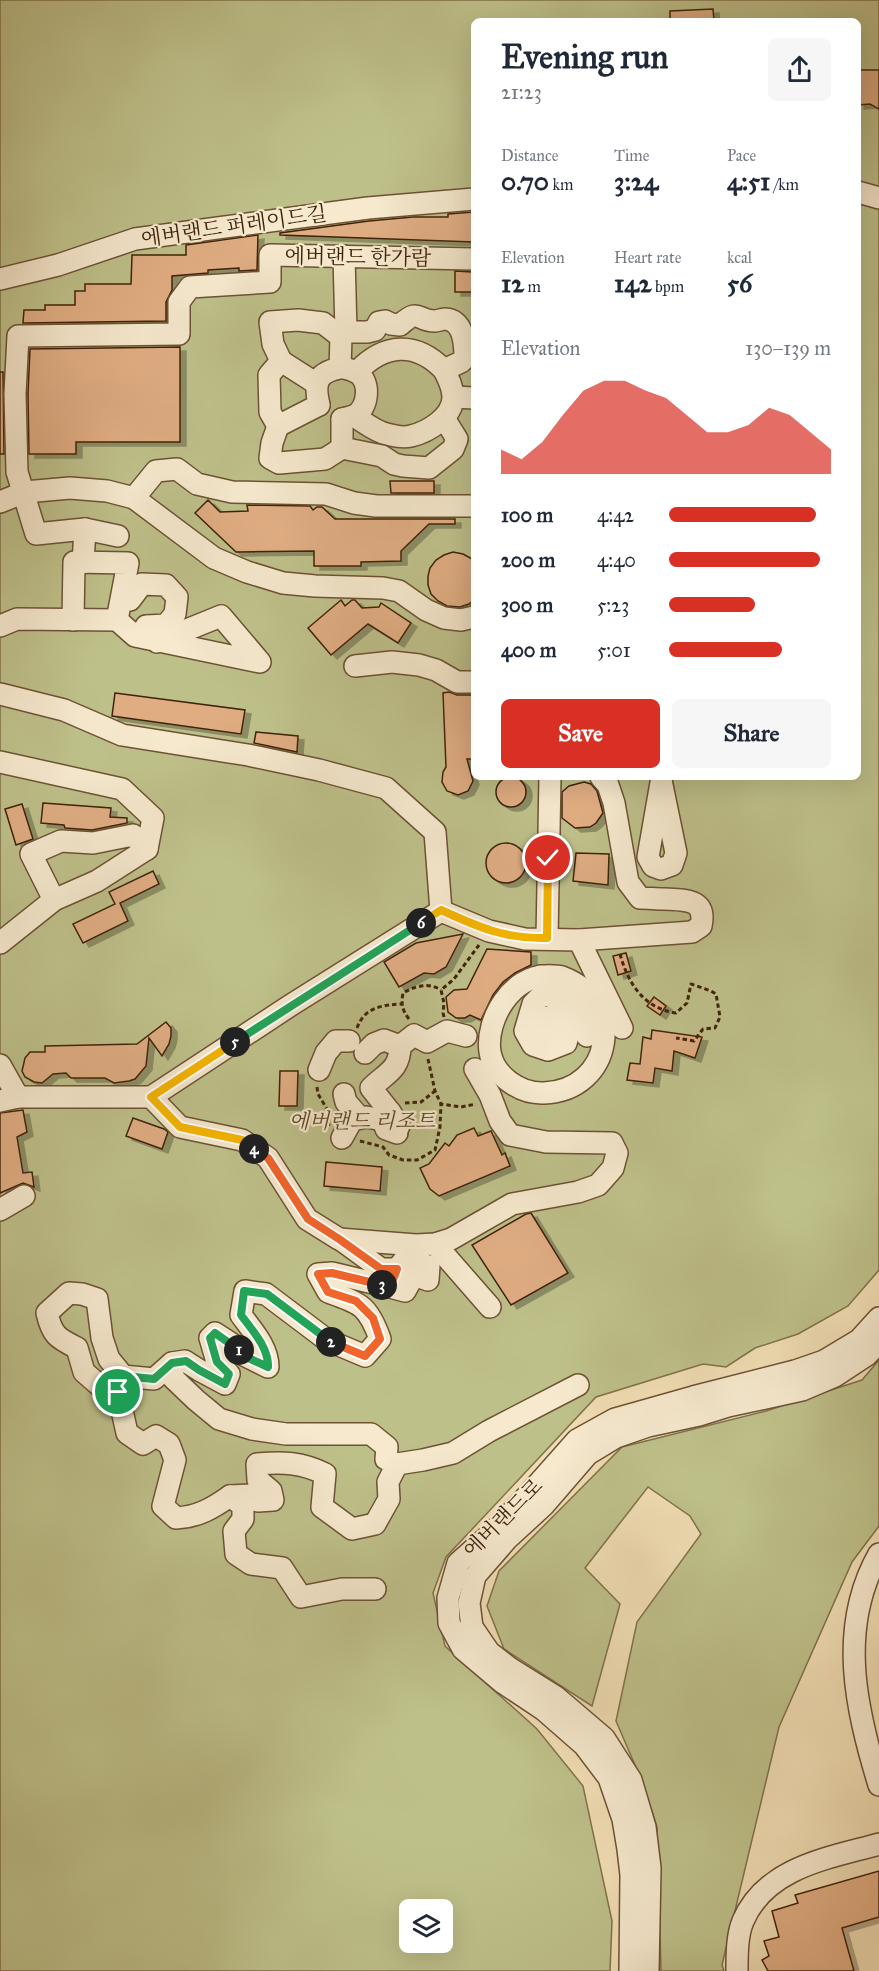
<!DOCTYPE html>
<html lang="en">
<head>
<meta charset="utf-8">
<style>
  :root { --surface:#fff; --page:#f6f6f7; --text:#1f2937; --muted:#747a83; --accent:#d93025 }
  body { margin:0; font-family:"IM FELL Great Primer","Noto Serif KR",serif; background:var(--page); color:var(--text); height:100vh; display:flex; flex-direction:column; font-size:22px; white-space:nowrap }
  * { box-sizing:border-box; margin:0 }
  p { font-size:20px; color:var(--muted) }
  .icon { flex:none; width:33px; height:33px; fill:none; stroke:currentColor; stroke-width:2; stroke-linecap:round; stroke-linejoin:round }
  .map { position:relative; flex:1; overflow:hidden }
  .sheet { position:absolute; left:471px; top:18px; width:390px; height:762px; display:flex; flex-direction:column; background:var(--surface); border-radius:9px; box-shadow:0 6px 24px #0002 }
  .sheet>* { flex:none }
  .fabs { position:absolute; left:399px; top:1899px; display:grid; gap:12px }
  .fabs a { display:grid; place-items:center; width:54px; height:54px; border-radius:9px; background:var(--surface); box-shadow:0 6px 24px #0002; font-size:30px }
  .pin { position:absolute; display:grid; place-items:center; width:51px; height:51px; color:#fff; margin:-26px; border:3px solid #fff; border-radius:50%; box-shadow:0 2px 6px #0007 }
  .km { position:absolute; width:30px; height:30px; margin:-15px; border-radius:50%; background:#222; color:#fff; font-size:16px; line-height:30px; text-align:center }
  .round { display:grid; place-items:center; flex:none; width:63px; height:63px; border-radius:9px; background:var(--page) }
  .summary { display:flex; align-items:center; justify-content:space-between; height:102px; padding:0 30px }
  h1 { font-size:33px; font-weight:700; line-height:45px }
  .figures { display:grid; grid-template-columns:repeat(3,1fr); gap:9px; height:102px; padding:6px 30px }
  .figures div { display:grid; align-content:center }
  .figures b { font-size:26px; font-weight:700 }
  .figures small { font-size:16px; font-weight:400 }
  .figures p { font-size:16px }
  .chart { height:168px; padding:12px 30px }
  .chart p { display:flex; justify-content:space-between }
  .chart svg { width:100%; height:108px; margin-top:6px; fill:var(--accent); opacity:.7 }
  .cta { display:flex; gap:12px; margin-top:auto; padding:12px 30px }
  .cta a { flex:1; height:69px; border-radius:9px; background:var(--accent); color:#fff; font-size:24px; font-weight:700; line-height:69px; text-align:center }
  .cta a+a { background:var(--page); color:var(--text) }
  ul { padding:0 30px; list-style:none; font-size:20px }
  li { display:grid; grid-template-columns:96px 72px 1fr; align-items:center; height:45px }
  li i { height:15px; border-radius:8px; background:var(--accent) }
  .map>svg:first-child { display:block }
</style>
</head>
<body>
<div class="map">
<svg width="879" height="1971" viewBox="0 0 879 1971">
  <defs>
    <filter id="shadow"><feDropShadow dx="6" dy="4" stdDeviation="0" flood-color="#0004"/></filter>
  </defs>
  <rect width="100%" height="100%" fill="#f1ddb4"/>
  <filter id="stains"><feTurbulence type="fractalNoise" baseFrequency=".00333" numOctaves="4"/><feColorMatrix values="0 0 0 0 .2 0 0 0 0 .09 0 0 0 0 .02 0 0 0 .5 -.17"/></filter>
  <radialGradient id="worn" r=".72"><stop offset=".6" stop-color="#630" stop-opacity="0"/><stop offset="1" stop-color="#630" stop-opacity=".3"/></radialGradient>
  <g fill="#bec08a" stroke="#80724a" stroke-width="1.5" fill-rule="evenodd">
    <path d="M0,0H879V1270L848,1306L798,1334L755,1348L726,1367L703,1364L596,1397L446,1557L433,1593L445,1646L537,1729L583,1786L612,1921L610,1971H0ZM474,21H858V777H474ZM410,1910H442V1942H410Z"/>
    <path d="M879,1360V1526L852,1562L779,1727L722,1965L724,1971H661L657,1827L641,1779L616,1721L637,1622L701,1534L690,1516L648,1487L585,1568L620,1604L592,1706L504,1649L487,1606L499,1571L622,1447L766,1411L862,1380Z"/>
  </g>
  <g fill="#e0ad83" stroke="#412309" stroke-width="1.5" filter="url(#shadow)">
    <path d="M713,9L714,21H670V11Z"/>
    <path d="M858,70H879V109L870,104L858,105Z"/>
    <path d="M474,212V242L280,235V233L369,221L413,217H448V214Z"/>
    <path d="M258,235L257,270L239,271V268L208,270V273L172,276V290L166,302V321L23,323L24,310H45V305H75V291H85V284H131L132,255H186V245Z"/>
    <path d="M455,271L472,272V292H455Z"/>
    <path d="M180,347V442H76V454H29L28,394L30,349Z"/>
    <path d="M0,372H3L4,454H0Z"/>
    <path d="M390,481H434V493H391Z"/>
    <path d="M208,500L220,512L248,511L247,505L310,506L313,510L317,507H322L335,519H455V524H429L401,551V561L361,562V566H314V551L236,552L195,513Z"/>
    <path d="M453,552L463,554L474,560V600L469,604L460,607L447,606L438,601L431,594L428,585V576L430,568L436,560L444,555Z"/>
    <path d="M341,600L345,606L352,600H355L362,608L379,607L381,603L411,623L398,643L368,624L331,655L308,628Z"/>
    <path d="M449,692L457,695H474V759H467L473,781L468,791L458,795L447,791L442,782L443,772L446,767L443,693Z"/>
    <path d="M115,693L245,710L241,734L112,716Z"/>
    <path d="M256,732L298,736L297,752L254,743Z"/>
    <circle cx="511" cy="792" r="15"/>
    <path d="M584,782L591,784L597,791L603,813L596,823L590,827L575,828L562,818V792L569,786Z"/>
    <path d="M43,803L111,808L110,817L127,818V823L92,830L65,828L64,825L41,823Z"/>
    <path d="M22,804L33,839L16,845L5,809Z"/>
    <circle cx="506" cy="863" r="20"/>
    <path d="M576,853L609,854L608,885L573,881Z"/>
    <path d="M153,871L159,884L120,903L128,921L83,943L73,924L115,904L109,892Z"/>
    <path d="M463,934L446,967L434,974L424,973L399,987L384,962L416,943Z"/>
    <path d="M487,949L531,952V965L515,973L503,982L493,995L481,1020L470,1015L465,1018H456L448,1012L446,997L454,990L467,989Z"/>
    <path d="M626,953L631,971L618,975L613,956Z"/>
    <path d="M654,997L666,1006L660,1015L647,1006Z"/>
    <path d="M166,1022L171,1028V1036L169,1044L162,1056L149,1038L146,1066L135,1079L129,1081L114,1083L105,1078H71L66,1073L53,1074L42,1083L34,1082L25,1077L22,1071L25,1058L30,1052H45V1046L137,1044Z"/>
    <path d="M652,1030L702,1037L695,1058L674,1051L672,1071L655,1068L653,1083L627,1080L630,1063L640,1064L643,1037L651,1039Z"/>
    <path d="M280,1071H298L297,1106H279Z"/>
    <path d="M23,1110L27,1132L17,1137L23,1173L32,1172L34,1187L23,1183L0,1193V1113Z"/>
    <path d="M133,1118L164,1129L168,1132L162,1149L126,1136Z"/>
    <path d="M474,1128L478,1136L491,1131L502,1155L505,1153L510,1166L439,1196L430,1189L420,1168L429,1164L445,1143L449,1146L457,1135Z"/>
    <path d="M326,1162L382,1167L380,1191L324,1186Z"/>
    <path d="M531,1213L568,1273L511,1305L472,1245L526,1214Z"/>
    <path d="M879,1871V1917L842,1928L854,1971H768L762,1960L769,1956L764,1941L779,1937L772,1911L798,1903L795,1895Z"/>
  </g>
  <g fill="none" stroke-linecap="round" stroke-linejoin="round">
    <defs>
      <g id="minor">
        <path d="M858,192L879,198"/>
        <path d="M0,279L58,265L135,239L368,208L474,199"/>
        <path d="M346,332H367L375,330L379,322L385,321L391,324L400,325C420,307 416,321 435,321C438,321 441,319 445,319C464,320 465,344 465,358L461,362L444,370C416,341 384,343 357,372"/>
        <path d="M341,337L346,332L344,256"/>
        <path d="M281,361L317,384"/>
        <path d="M454,397L474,398"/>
        <path d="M319,405L278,426L272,443L270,458L279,463L325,459L342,448"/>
        <path d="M354,416C364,422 376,432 387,434C394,436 404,438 411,436C428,432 453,417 453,397C453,387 448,378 444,370"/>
        <path d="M342,419V448L382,456L394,464L403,466L429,468L453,449L457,439L444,418"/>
        <path d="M342,419C346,418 352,417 356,415C368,406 371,383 358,373C354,371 349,369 344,368"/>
        <path d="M278,426L270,412L269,375L281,361L273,344L270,322L298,320L323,323L341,337L340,368C316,373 314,383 319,405"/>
        <path d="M134,498L156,471L177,469L197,484L232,492L326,494L354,503L376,506H474"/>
        <path d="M0,502L25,492L70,488L107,491L134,498L214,558L247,572L283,583L315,586L383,588L399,591L426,610L444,618L461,620L474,617"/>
        <path d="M85,529L36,534L17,472L15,394L18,336L179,334V302L190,287L270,282V255L474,259"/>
        <path d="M83,563L85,529L118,536"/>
        <path d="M130,600L142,584L166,585L177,597L175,614L166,625L146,626"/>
        <path d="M73,620L74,562L128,563L117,620"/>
        <path d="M0,626L17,619L117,620L135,636L260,662L221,616L157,642"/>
        <path d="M355,666L392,662L419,665L436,670L457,682H474"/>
        <path d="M0,694L64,710L122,735L248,755L319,770L386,788L435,832L441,911"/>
        <path d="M0,762L122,789L153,818L147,849"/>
        <path d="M662,785L676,853L672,865L661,869L653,866L648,857L662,777"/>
        <path d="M441,911L489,931L525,939L579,940L692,932L701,926C707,898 684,900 664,899C656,899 648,898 640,898L628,882L614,803L608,785L601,777"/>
        <path d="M547,938L550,777"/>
        <path d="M579,940L622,1028"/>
        <path d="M0,943L54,900L97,881L147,849L133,835L93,843L61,841L31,854L54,900"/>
        <path d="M540,976C546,976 556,975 562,977C628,1002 612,1091 544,1093C520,1094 494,1076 490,1052C485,1019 513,975 547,976"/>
        <path d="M571,1005C580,1014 585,1024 587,1036"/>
        <path d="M567,1018L562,1034L548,1037L542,1030L546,1018L560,1013L572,1022L566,1043L548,1050L533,1045L525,1031L533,1004L541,996L568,992L583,1004"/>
        <path d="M365,1053L374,1044L384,1040L400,1046"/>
        <path d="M0,1065L18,1097"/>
        <path d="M319,1070L326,1053L336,1041H349"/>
        <path d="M344,1094L346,1102L359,1117"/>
        <path d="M151,1097L291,1005L441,911"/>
        <path d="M0,1101L18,1097H151L180,1127L242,1140L268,1158L307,1219L339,1239L416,1245L435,1244L451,1239L512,1204L578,1192L598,1185L613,1168L617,1153L612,1143L546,1142L510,1135L500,1121L490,1095L475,1069"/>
        <path d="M390,1112L371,1088C386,1073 400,1070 400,1046L414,1035L427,1042L447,1031L466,1036"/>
        <path d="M397,1133L386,1129L383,1120L390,1112L399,1126"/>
        <path d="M342,1138L352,1120L366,1117L383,1120"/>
        <path d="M0,1210L24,1196"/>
        <path d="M340,1239L381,1269H397L405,1259L429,1266L428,1280L397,1269L390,1287L405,1291L414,1275"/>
        <path d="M435,1244L490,1307"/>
        <path d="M390,1287L332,1273L318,1274L328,1292C360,1303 368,1305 380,1339L365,1356L327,1340L266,1294L245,1291L241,1315C252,1330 268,1347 268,1367L244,1355L232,1344L215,1333L210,1338L217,1362L229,1374L225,1384L199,1370L185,1361L172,1363L173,1378L196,1400L219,1419L252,1429L286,1434H371L387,1447L386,1459L397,1464L423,1460L453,1453L489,1431L578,1385"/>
        <path d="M123,1376L118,1392H107L84,1372L77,1348C57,1338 52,1335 47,1313L69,1293L82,1294L97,1299L102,1338L109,1359L123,1376L154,1379L172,1363"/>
        <path d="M118,1392L127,1433L143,1444L156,1436L169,1444L175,1460L163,1506L176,1518C198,1517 213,1508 230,1496L243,1506V1519L234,1531L236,1554L251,1564L282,1568L301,1597L342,1589H375"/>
        <path d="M230,1496L250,1495L258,1501L273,1500L271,1491L258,1480L257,1464C283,1462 301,1462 325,1474L322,1507L352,1529L375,1524L389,1499L388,1482L397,1464"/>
        <path d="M879,1554C837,1628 856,1709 879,1785"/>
        <path d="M630,1971L631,1875L628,1849L623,1819L609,1778L584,1745L544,1710L502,1682L463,1649L449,1623L448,1598L458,1563L493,1532L530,1493L577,1440L615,1419L693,1397L795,1371L824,1361L859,1340L879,1318"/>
        <path d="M648,1971L650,1868L645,1827L631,1780L604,1738L556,1697L511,1669L489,1652L472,1627L469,1603L475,1576L507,1539L544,1505L588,1454L616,1437L648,1426L699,1415L728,1406L802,1390L835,1376L867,1355L879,1342"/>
        <path d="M737,1971C737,1955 737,1935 743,1921C766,1867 829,1858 879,1844"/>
      </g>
    </defs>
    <use href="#minor" stroke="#6d5234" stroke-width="24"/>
    <g stroke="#412309" stroke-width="3" stroke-dasharray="4.5 3" stroke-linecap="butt">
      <path d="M620,954C628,983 643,1008 676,1013L687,1003L691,984L711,991L716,994L720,1017L715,1028L703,1029L694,1041L676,1038"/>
      <path d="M444,1017L443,1013L444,1003L441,990L454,979L479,945"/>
      <path d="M409,1019C402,1010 401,1004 403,993C415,986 429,982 441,990"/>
      <path d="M357,1028C364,1008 381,1005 401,1004"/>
      <path d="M428,1059L435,1091L441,1104L461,1107L476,1104"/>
      <path d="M317,1087L318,1094L327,1109L329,1126"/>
      <path d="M405,1103L421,1102L435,1091"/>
      <path d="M360,1141L383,1147L389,1155L403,1160H417L435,1150L440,1127L441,1104"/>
    </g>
    <use href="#minor" stroke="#f6e9ce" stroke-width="21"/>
  </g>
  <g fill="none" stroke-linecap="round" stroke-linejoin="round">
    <defs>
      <path id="split-1" d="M118,1392L123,1376L154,1379L172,1363L186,1361L199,1370L225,1384L229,1374L217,1362L210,1338L215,1333L239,1350"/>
      <path id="split-2" d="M239,1350L244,1356L268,1367C269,1348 252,1330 241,1315L244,1291L267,1294L331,1342"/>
      <path id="split-3" d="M331,1342L365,1356L380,1339L373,1318L356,1301L328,1292L318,1274L332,1273L382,1285"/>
      <path id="split-4" d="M254,1149L268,1158L308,1219L339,1239L381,1269H397L390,1287L382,1285"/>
      <path id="split-5" d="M235,1042L151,1097L180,1127L242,1140L254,1149"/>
      <path id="split-6" d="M235,1042L421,923"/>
      <path id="split-7" d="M421,923L441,910C478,927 505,939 547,938L548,858"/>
    </defs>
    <use href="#split-1" stroke="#fff" stroke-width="12"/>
    <use href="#split-2" stroke="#fff" stroke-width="12"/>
    <use href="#split-3" stroke="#fff" stroke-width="12"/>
    <use href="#split-4" stroke="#fff" stroke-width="12"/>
    <use href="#split-5" stroke="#fff" stroke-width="12"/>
    <use href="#split-6" stroke="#fff" stroke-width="12"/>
    <use href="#split-7" stroke="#fff" stroke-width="12"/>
    <use href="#split-1" stroke="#22a559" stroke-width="8"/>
    <use href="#split-2" stroke="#22a559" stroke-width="8"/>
    <use href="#split-3" stroke="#f0652b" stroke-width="8"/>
    <use href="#split-4" stroke="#f0652b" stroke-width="8"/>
    <use href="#split-5" stroke="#f5b400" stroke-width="8"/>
    <use href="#split-6" stroke="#22a559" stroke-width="8"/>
    <use href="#split-7" stroke="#f5b400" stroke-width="8"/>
  </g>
  <g text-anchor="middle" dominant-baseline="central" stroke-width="4.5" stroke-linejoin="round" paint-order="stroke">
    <g font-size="21" fill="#412309" stroke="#f6e9ce">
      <text transform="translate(234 226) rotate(-8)">에버랜드 퍼레이드길</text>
      <text transform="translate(358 257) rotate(1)">에버랜드 한가람</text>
      <text transform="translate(503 1518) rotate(-45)">에버랜드로</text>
    </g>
    <g font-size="21" font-style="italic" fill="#604a29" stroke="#f6e9ce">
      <text x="362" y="1121">에버랜드 리조트</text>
    </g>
  </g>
  <rect width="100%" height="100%" filter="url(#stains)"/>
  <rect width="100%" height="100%" fill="url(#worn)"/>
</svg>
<div class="fabs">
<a><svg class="icon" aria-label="layers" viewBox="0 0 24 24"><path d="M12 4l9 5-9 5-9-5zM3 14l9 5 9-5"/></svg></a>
</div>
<div class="pin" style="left:118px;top:1392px;background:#1e9e55"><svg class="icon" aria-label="arrive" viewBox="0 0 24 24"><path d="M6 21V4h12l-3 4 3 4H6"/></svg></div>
<div class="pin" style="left:548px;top:858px;background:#d93025"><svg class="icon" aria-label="check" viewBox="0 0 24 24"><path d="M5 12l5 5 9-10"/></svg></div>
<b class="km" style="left:239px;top:1350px">1</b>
<b class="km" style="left:331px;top:1342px">2</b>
<b class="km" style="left:382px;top:1285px">3</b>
<b class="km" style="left:254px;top:1149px">4</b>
<b class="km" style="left:235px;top:1042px">5</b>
<b class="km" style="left:421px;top:923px">6</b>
<section class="sheet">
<div class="summary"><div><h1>Evening run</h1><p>21:23</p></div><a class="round"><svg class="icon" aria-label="share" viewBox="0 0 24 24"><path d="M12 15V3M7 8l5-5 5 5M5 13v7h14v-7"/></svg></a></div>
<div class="figures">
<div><p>Distance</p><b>0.70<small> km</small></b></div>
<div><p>Time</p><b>3:24</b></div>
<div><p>Pace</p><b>4:51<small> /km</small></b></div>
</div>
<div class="figures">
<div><p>Elevation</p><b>12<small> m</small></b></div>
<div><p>Heart rate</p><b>142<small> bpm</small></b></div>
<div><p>kcal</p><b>56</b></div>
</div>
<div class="chart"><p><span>Elevation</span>130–139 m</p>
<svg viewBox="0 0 160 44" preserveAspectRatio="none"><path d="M0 44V34L10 38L20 31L30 20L40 10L50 6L60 6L70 10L80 13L90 20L100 27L110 27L120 24L130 17L140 20L150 27L160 34V44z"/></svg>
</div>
<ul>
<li><b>100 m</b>4:42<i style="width:91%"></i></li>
<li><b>200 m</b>4:40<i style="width:93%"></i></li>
<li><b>300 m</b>5:23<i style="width:53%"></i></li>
<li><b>400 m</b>5:01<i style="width:70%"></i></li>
</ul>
<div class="cta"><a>Save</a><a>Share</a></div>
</section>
</div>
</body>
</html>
